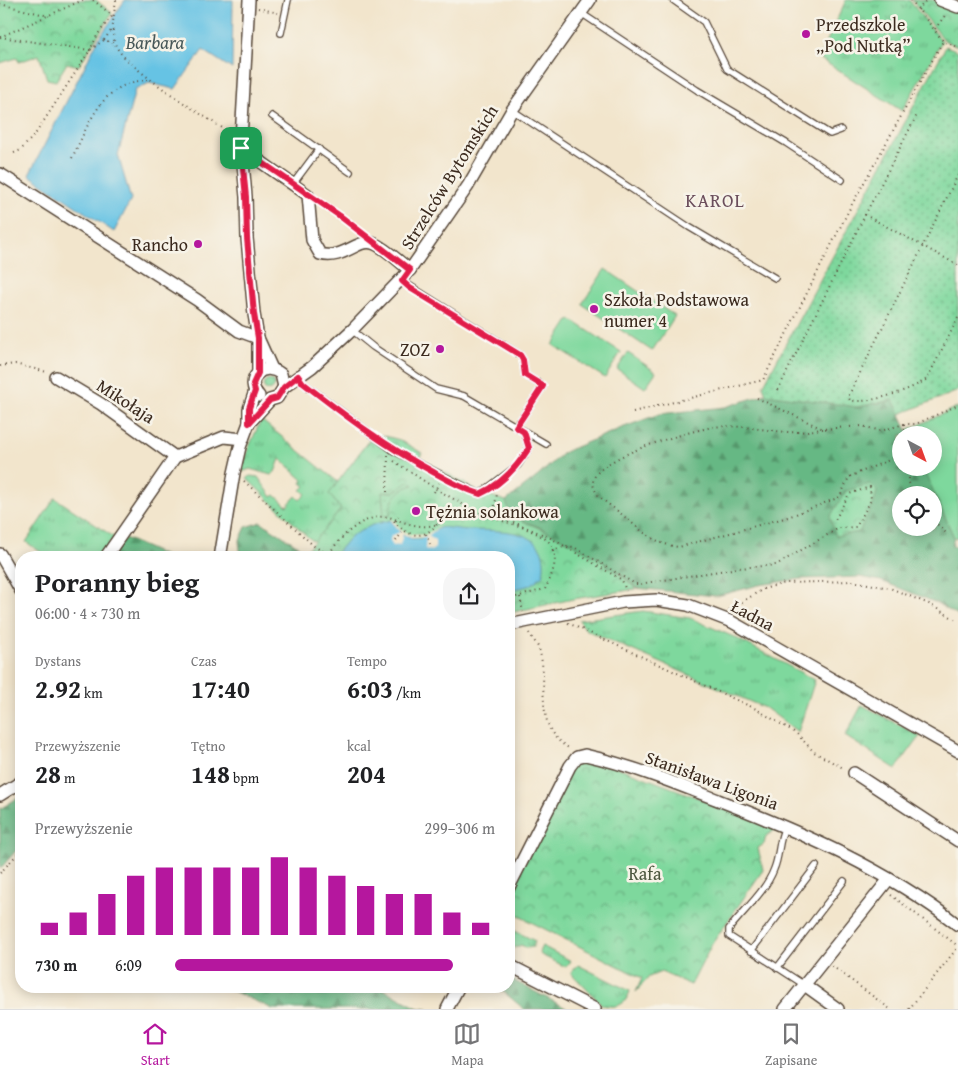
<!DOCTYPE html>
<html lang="pl">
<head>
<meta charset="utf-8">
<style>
  :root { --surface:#fff; --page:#f6f6f6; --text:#202124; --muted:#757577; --line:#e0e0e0; --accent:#b5179e }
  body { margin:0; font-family:"Gentium Book Plus",serif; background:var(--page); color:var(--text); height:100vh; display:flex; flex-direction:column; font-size:19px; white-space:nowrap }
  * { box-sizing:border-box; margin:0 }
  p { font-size:16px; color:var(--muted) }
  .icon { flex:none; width:28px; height:28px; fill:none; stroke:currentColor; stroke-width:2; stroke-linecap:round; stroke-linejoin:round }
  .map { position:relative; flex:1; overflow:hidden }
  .panel { position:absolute; left:15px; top:551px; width:500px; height:442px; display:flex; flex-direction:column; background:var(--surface); border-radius:20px; box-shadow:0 2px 12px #0003 }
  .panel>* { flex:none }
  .needle { width:32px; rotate:139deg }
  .fabs { position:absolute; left:892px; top:426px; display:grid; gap:10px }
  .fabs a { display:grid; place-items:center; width:50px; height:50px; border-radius:50%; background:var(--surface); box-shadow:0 2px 12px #0003; font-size:25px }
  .pin { position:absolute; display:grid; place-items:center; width:42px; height:42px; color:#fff; margin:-21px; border-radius:10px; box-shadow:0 2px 8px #0006 }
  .round { display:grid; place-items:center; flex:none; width:52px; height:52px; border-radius:20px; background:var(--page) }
  .headline { display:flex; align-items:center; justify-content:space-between; height:85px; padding:0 20px }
  h1 { font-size:28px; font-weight:600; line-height:38px }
  .figures { display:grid; grid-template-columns:repeat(3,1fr); gap:8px; height:85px; padding:5px 20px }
  .figures div { display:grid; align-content:center }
  .figures b { font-size:25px; font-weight:600 }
  .figures small { font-size:14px; font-weight:400 }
  .figures p { font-size:14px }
  .chart { height:140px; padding:10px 20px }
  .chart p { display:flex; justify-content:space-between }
  .chart svg { width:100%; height:90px; margin-top:5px; stroke:var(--accent); stroke-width:6 }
  ul { padding:0 20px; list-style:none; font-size:16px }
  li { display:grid; grid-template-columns:80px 60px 1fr; align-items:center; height:38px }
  li i { height:12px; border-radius:6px; background:var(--accent) }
  .menu { display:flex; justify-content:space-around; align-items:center; height:70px; border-top:1px solid var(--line); background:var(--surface); font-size:14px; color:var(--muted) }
  .menu a { display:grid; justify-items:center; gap:2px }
  .menu .on { color:var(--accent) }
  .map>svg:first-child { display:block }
</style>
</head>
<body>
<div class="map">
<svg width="958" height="1009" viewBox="0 0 958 1009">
  <defs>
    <pattern id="grass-tufts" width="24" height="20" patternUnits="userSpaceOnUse" patternTransform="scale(1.25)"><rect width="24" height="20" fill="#7ed89d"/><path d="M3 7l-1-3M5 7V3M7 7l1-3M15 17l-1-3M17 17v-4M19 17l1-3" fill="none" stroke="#68af7f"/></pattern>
    <pattern id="forest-firs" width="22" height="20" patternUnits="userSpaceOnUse" patternTransform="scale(1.25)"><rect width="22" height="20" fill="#66b884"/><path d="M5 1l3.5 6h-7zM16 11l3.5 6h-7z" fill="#55966b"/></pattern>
    <pattern id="park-crowns" width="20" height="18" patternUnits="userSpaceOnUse" patternTransform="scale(1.25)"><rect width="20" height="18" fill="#7ed89d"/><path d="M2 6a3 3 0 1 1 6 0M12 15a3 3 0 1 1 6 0" fill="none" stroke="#68af7f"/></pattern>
    <pattern id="garden-dots" width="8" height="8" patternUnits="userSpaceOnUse" patternTransform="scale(1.25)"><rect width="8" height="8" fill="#7ed89d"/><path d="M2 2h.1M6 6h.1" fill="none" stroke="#68af7f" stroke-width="1.8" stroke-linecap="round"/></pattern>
  </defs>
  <rect width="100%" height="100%" fill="#f7f3e8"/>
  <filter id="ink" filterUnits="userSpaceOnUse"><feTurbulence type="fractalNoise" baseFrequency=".02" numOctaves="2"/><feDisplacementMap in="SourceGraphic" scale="10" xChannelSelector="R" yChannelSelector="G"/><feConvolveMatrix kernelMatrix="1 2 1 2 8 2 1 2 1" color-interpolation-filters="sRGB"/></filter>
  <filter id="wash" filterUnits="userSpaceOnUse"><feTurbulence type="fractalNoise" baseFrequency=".0096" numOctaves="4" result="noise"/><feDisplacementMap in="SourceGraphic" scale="20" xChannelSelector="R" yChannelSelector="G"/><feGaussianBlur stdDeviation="1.12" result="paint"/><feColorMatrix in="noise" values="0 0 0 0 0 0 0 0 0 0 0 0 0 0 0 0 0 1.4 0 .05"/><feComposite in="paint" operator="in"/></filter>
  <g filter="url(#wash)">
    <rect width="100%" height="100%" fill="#f2e5cc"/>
    <g fill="url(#grass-tufts)" stroke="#5c815e">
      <path d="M846,0H909L942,41L902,111L819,58Z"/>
      <circle cx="269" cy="385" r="5.5"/>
      <path d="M261,420L338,482L369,440L328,549L309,538L247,479L250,476L258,477L272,497L275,495L287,506L296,496L300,500L306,494L301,490L305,486L301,483L303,480L280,459L275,472L271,475L250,469L242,472L248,449Z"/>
      <path d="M55,498L114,537L100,557H48L26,542Z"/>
      <path d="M643,611L690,618L734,637L815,680L798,732L767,709L586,630L579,620Z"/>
      <path d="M862,705L920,736L896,769L845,736Z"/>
      <path d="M509,928L535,941L533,947L527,948L521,945L509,950Z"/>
      <path d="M542,946L571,961L566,967L541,955L539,952Z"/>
      <path d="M578,965L630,991C625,1006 617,1008 602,1005L571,973Z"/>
    </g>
    <g fill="url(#forest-firs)" stroke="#507151" fill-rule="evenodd">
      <path d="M766,394L857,407L894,400L909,435H901V468H923L954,537L952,546H958V616L937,603L907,591L881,581L860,577L800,579L759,585L716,596L636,588L620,573L539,527L509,516L506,501L538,476L564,452L619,429L659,414L725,407ZM901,495H934V528H901Z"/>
      <path d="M261,522L315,557H241L239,542L246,527Z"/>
      <path d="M125,538L168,557L106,558Z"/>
      <path d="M21,796V845L0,869V809Z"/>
      <path d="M509,978L568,1009H524L499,988H509Z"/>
      <path d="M226,988H381L418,1008L428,1009H273Z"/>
    </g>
    <g fill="url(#park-crowns)" stroke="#5c815e">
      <path d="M0,0H96L112,13L79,66L67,63L56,81L47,79L39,55L19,62L17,58L0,63Z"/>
      <path d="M912,0H933L958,9V46L945,41Z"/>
      <path d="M381,435L400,440L422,453L420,458L482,493L506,501L510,516C553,533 603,555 636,589L573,599L509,613V558H315L306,551L341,509L329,494L369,440Z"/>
      <path d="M870,484L877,491L874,503L859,532L836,536L830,517L846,491Z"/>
      <path d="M585,755L778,828L766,836L764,844L758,848L763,870L712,944L691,985L661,972L649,977L636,992L642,978L509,911V887L570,766Z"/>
    </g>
    <g fill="url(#garden-dots)" stroke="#5c815e">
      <path d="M946,46L958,51V391L900,414L893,400L857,407L766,394L763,386Z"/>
      <path d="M409,482L414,485C399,488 389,500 390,516H384L382,492H393Z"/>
    </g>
    <g fill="#7ed89d" stroke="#5c815e">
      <path d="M605,269L675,316L652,351L582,304Z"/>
      <path d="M570,319L621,352L605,378L553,345Z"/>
      <path d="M628,353L656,372L645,388L617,369Z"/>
      <path d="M958,407V538L954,537L923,468H934V435H909L907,430Z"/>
    </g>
    <g fill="#66c3e4" stroke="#507681">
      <path d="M125,0H233L232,69L203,50L175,89L149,83L135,90L118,155L131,200L114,232L29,175L99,38Z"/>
      <path d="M391,520C396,528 402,535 411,538C424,542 429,532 439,528C443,526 463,530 469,530C502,531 552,527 543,575L531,585L509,591V558L334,556L351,536L372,525Z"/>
    </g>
    <path fill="#f2e5cc" d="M393,519L401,530L411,535H425L440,526L428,536L435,540V548L431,551L425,549L426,537L411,538L403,534L400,545L393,546L390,541L391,536L400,532L391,520Z"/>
  </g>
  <g filter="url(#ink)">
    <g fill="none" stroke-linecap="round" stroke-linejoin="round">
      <defs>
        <g id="service">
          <path d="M673,0L704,22L727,69L830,134L841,130"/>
          <path d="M581,13L697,90L786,143L842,180"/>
          <path d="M281,33L288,0"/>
          <path d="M512,110L689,227L775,278"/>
          <path d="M272,116L350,172"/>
          <path d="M293,184L319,149"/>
          <path d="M402,281L520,355L523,360L525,375L543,386L516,427"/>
          <path d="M352,330L373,347L436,389L464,396L546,444"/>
          <path d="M297,376L303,383L394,451L480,494L518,465L529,448L524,432"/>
          <path d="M785,827C778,841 780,855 774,869C766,891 743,911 729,929V936L806,986"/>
          <path d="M751,951L816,866"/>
          <path d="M777,968L844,881"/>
        </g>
        <g id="minor">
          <path d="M249,0L241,139L246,197L247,238L254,314L258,338V373"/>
          <path d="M940,0L958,7"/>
          <path d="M241,148L308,195L312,240L320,254C344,261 359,236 375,244C388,250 399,262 410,270"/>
          <path d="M0,174L197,300L239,331L258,338"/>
          <path d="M258,338L272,369"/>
          <path d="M56,377L101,404L175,457"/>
          <path d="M259,396C243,380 263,360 281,374L284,387"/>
          <path d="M249,423L270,400L277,398L284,387L312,367L352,330L410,270L468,186L512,110L590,0"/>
          <path d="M0,554L21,591"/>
          <path d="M105,558L175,457L224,437L243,439"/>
          <path d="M220,558L234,473L240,447L249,423V409L255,391"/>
          <path d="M509,625L623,602L656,600L688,605L732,622L958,751"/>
          <path d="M854,773L958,841"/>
          <path d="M0,795L21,782"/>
          <path d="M509,887L570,766L577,757L585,755C630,765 675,783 718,800C803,833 886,869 958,925"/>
          <path d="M509,965L595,1009"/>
          <path d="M806,986L838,1009"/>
          <path d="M447,1009L458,988"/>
          <path d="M785,1009L889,879"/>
        </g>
      </defs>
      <use href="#service" stroke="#564638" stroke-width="8"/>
      <use href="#minor" stroke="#564638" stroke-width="14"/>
      <g stroke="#564638" stroke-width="2" stroke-dasharray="1 4" stroke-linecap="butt">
        <path d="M93,0L113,16"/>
        <path d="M116,0C114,14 110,32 116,46C126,68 208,119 232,134"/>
        <path d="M911,0L943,41L958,47"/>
        <path d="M0,4L49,16"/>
        <path d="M258,8L278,13"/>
        <path d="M918,10L926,0"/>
        <path d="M935,29L947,13"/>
        <path d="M0,37L90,50L98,34L113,15"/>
        <path d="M0,37L83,0"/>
        <path d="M104,40L113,28"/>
        <path d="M14,153L21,150L36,133L90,50L104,40L115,44"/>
        <path d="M72,158C91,120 102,81 150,80"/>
        <path d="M958,175L848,397L850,400C867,405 912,390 927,379L958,318"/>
        <path d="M320,202L361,232"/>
        <path d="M865,215L918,113"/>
        <path d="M0,366L15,364L47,372"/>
        <path d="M778,390L865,215L958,265"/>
        <path d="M757,398L823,429L862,426L881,431L904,424H916L958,405"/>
        <path d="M633,412L763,380L851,206L943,41"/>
        <path d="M823,429C812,430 800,433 789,432C764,431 740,424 713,427C691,431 592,457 593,483C594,495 607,503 615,509C636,525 651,544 679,547L788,517L840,497L849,477L901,455"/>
        <path d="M904,435V424"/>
        <path d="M394,461L436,489L471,509L511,521L549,537L622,580L626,591"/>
        <path d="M909,468V483L914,495"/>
        <path d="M244,481L315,547L328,554"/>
        <path d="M387,492L388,456"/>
        <path d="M434,492L439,483"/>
        <path d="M493,516L497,494"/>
        <path d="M394,521C407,537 424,541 438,523"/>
        <path d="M396,521L398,516"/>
        <path d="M934,521L946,533"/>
        <path d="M426,534L430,544"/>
        <path d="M396,541L403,531"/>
        <path d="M552,550L567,546L574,547L635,584H639L738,568L776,565L839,528L856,527L871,500L870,487L849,494L835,520"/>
        <path d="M327,558C337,538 367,510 392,518C403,522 415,527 428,526C441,525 453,516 463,509C486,518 531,525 549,542C561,555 552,576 545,589L509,599"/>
        <path d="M520,597L523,612"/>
        <path d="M729,610L763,589L785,583L852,581L890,588L929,604L958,621"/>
        <path d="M568,623L756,709L796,733L814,752L845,769"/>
        <path d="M529,633C532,638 537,644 539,649C550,683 531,730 571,749"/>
        <path d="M0,873L21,850"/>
        <path d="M891,895L958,946"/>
        <path d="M832,966L890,1009"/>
        <path d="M909,1009L958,947"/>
      </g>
      <use href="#service" stroke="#fff" stroke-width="5.5"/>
      <use href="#minor" stroke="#fff" stroke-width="11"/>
    </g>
  </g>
  <g fill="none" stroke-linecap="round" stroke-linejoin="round" filter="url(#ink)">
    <defs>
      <path id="route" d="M241,148L340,216L410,270L402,281L410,288L520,355L523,360L525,375L543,386L516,427L524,432L529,448C517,467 500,485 480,494C464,489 449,481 435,473C385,446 348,418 303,383L298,376L284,387L277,398L270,400L249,423V408L255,391L253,384L258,373V338L254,314L247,238L246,197Z"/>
    </defs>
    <use href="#route" stroke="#fff" stroke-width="10"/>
    <use href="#route" stroke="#e11d48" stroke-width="6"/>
  </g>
  <g fill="#b5179e" stroke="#f7f3e8" stroke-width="2">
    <circle cx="806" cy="34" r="5"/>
    <circle cx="198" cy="244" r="5"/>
    <circle cx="594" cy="309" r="5"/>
    <circle cx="440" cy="349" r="5"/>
    <circle cx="416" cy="511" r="5"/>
  </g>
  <g text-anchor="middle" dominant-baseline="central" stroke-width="5" stroke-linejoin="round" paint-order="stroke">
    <g font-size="18" fill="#3b2a1e" stroke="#f7f3e8" text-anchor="start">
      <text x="816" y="24">Przedszkole<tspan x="816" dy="21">„Pod Nutką”</tspan></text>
      <text x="188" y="244" text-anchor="end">Rancho</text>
      <text x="604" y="299">Szkoła Podstawowa<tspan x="604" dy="21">numer 4</tspan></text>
      <text x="430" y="349" text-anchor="end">ZOZ</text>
      <text x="426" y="511">Tężnia solankowa</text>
    </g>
    <g font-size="18" fill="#3b2a1e" stroke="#f7f3e8">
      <text transform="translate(449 177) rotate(-58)">Strzelców Bytomskich</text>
      <text transform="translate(126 401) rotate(33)">Mikołaja</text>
      <text transform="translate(753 615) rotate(28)">Ładna</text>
      <text transform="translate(712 780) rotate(20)">Stanisława Ligonia</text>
    </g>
    <g font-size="18" fill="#4c563e" stroke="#f7f3e8">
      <text x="645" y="873">Rafa</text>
    </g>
    <g font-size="19" font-style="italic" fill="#485859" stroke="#f7f3e8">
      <text x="155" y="42">Barbara</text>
    </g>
    <g font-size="19" letter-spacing="1" fill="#6b4e5c" stroke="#f7f3e8">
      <text x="715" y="200">KAROL</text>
    </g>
  </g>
</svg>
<div class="fabs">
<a><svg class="needle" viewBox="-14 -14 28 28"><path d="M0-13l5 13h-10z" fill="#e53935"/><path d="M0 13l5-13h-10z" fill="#757577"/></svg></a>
<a><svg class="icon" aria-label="locate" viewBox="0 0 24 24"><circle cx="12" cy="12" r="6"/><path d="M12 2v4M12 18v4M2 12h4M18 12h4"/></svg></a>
</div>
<div class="pin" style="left:241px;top:148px;background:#1e9e55"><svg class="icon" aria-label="arrive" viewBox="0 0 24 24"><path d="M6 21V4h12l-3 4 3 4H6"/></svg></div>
<section class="panel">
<div class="headline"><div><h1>Poranny bieg</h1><p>06:00 · 4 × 730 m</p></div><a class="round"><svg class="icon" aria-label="share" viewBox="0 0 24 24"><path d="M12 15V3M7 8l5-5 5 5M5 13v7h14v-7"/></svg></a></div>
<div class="figures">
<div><p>Dystans</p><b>2.92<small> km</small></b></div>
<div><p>Czas</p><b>17:40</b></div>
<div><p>Tempo</p><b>6:03<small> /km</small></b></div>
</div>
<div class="figures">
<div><p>Przewyższenie</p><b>28<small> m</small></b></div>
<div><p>Tętno</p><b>148<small> bpm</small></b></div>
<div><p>kcal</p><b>204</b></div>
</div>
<div class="chart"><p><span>Przewyższenie</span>299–306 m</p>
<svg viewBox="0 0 160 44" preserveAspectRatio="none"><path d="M5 44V38M15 44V33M25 44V24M35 44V15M45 44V11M55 44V11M65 44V11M75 44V11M85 44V6M95 44V11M105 44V15M115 44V20M125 44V24M135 44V24M145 44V33M155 44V38"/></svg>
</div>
<ul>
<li><b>730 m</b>6:09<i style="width:87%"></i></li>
</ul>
</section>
</div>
<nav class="menu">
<a class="on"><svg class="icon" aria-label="home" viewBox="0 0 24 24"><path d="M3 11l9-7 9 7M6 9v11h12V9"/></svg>Start</a>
<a><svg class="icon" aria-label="map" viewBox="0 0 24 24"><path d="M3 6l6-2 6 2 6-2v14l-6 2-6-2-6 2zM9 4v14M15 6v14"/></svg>Mapa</a>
<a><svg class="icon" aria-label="saved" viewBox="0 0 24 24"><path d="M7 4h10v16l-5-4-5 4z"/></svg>Zapisane</a>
</nav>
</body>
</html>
